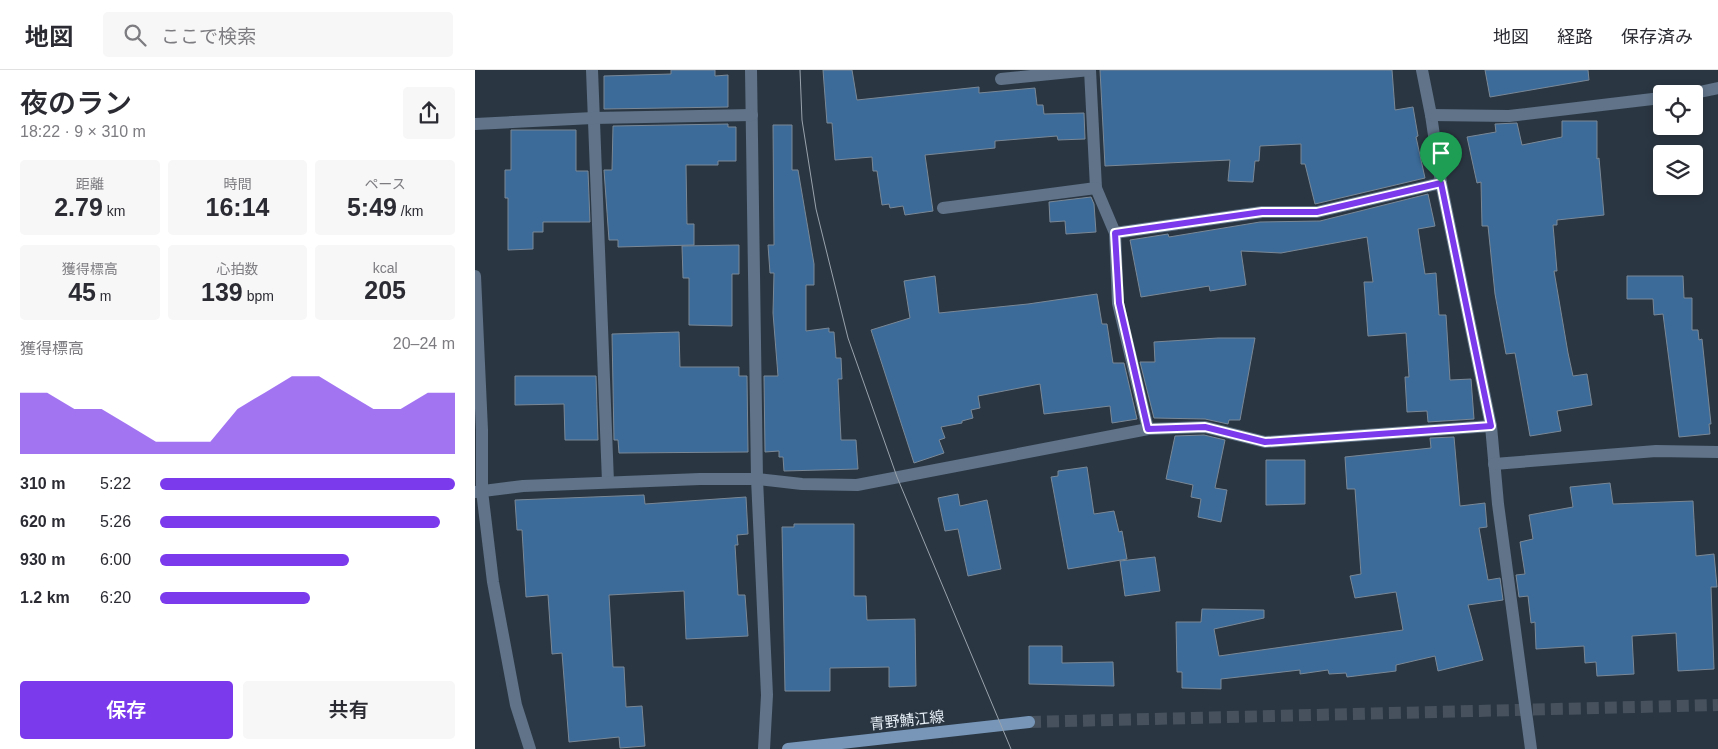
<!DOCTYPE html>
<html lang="ja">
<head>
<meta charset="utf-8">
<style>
  :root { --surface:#fff; --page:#f7f7f7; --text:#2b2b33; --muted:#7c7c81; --line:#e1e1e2; --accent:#7c3aed }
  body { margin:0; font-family:Arial,"Noto Sans JP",sans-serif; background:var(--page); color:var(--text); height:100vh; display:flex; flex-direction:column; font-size:19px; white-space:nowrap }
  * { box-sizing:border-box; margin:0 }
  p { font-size:16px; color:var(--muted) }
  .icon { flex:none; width:28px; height:28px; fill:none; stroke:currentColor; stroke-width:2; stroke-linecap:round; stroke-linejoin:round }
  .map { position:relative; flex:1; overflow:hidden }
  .details { display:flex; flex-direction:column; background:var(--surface); width:475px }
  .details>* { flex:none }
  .buttons { position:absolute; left:1178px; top:15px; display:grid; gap:10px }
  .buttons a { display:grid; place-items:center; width:50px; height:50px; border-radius:5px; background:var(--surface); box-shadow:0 2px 8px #0003; font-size:25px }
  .pin { position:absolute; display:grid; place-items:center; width:42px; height:42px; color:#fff; margin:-51px -21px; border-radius:50% 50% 50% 0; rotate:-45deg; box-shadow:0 0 5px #0007 }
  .pin .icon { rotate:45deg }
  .round { display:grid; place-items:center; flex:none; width:52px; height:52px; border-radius:5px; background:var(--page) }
  .headline { display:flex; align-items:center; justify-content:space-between; height:85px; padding:0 20px }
  h1 { font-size:28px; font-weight:600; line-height:38px }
  .stats { display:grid; grid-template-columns:repeat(3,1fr); gap:8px; height:85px; padding:5px 20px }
  .stats div { display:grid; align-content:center; border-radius:5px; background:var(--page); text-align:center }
  .stats b { font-size:25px; font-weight:600 }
  .stats small { font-size:14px; font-weight:400 }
  .stats p { font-size:14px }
  .chart { height:140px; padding:10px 20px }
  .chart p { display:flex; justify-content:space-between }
  .chart svg { width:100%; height:90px; margin-top:5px; fill:var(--accent); opacity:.7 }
  .action { display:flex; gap:10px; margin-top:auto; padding:10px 20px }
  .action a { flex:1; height:58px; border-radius:5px; background:var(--accent); color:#fff; font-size:20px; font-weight:600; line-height:58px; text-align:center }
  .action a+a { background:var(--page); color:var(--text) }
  ul { padding:0 20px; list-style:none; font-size:16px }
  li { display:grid; grid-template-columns:80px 60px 1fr; align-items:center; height:38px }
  li i { height:12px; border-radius:6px; background:var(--accent) }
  header { display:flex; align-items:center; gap:30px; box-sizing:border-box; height:70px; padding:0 25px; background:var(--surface); border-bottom:1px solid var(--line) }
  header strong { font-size:24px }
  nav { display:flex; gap:28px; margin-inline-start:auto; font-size:18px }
  .search { width:350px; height:45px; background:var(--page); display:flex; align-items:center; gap:12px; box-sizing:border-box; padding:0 18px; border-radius:5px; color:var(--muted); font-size:19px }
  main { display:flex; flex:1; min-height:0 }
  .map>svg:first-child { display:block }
</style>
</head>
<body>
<header>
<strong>地図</strong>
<div class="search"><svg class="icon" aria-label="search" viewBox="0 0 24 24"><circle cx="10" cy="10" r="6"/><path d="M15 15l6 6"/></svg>ここで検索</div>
<nav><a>地図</a><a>経路</a><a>保存済み</a></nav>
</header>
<main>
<section class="details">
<div class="headline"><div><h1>夜のラン</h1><p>18:22 · 9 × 310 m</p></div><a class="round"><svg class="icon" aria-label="share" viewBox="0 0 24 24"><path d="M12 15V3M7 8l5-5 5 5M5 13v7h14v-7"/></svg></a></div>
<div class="stats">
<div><p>距離</p><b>2.79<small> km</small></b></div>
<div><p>時間</p><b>16:14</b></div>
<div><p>ペース</p><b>5:49<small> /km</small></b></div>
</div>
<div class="stats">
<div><p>獲得標高</p><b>45<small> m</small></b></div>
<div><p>心拍数</p><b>139<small> bpm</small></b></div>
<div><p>kcal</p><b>205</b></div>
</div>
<div class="chart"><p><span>獲得標高</span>20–24 m</p>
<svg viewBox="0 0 160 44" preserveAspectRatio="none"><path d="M0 44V14L10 14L20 22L30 22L40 30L50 38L60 38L70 38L80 22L90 14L100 6L110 6L120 14L130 22L140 22L150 14L160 14V44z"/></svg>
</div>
<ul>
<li><b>310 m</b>5:22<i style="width:100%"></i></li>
<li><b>620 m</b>5:26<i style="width:95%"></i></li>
<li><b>930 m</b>6:00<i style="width:64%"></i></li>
<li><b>1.2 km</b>6:20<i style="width:51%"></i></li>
</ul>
<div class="action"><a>保存</a><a>共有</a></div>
</section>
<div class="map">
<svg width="1243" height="679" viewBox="0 0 1243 679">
  <rect width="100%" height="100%" fill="#2a3642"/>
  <g fill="#3c6b99" stroke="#7a8896">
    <path d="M196,0H240V6L253,5V37L129,39V6L196,4Z"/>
    <path d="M348,0H377L382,30L504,17V23L560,18L562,35H568L569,44L609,43L610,69L583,70L582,66L520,71V78L450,85L458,141L430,145L428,136L415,138L414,134L407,135L402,101H398L397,87L360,90L357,53H352Z"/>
    <path d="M625,0H917L920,40L938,37L943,66L941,67L950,108L840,134L830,94H826V74L785,76L784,91H780L778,112L753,111L755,90L630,96Z"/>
    <path d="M1010,0H1113L1114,10L1015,27Z"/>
    <path d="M1087,51H1122V89L1124,88L1129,145L1082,150V155H1078L1082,201H1079L1093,283L1098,306L1112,304L1117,335L1082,341L1086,361L1055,366L1040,283L1031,284L1020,224L1013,156H1007L1006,112L1002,113L992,67L1021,62L1020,54L1042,53L1047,75L1087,67Z"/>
    <path d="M253,54V57H261V91H243V95H211L212,154H219V175L143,177V170H134L129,100H137L138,56Z"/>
    <path d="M298,55H317V100H323L339,194V215H331V261L354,258V262H359L361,288H366L367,309H363L366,370H381L383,399L309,401L308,387H304V381L290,382L289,306H303L298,243L299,203H295L293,175H299Z"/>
    <path d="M36,60H101V101H113L115,152H68V162H58V179L33,180V128H30V100H36Z"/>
    <path d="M953,124L960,156L943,159L950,204L961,203L964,245H971L975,310L996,309L999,349L953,352L952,341L932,342L930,307H934L931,263L893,266L889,212H898L892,167L806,183L766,181L771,215L735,221L734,216L666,227L655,170L693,164L694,167L785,152L845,151Z"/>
    <path d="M616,127L619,134L621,162L591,164L590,151L575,152L574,132Z"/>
    <path d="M264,175V204H257V256L214,255V208H208L207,176Z"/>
    <path d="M460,206L464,243L553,234L622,224L627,254H632L638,293H649L662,349L637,353L635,336L569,344L565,314L503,326L505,338L496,340L498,348L487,351V353L466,357L470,368L464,370L469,383L439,393L396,260L435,248L429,211Z"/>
    <path d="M1152,206H1208L1209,228H1217V260H1223L1224,270L1227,269L1236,354H1234L1235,364L1204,367L1188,244L1179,245L1178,229H1152Z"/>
    <path d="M204,262L205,297H264V306H272L273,382L144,383L143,370H139L137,264Z"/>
    <path d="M743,268H780L765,350H754L753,354L730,349L679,348L665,292H680L679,272Z"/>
    <path d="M40,306H121L123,370H90L89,334L40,335Z"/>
    <path d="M729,365L750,370L740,418L752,420L746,452L723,447L726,429L716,427L718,415L691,409L700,366Z"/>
    <path d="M979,367L985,436L1010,433L1012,457L1004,458L1013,510L1025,508L1028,530L993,535L1008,590L963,601L960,586L921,595V601L872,607L871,603L854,604L853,600L825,604V600L746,609V619L707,618V602H702L701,552H726L727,539L789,540V548L739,559L744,586L928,560L921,522L880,528L875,506L886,504L880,419H872L870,387L956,378L955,368Z"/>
    <path d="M791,390H830V434L791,435Z"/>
    <path d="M612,397L619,444L639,441L644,462L647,461L652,489L593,499L576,407L583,406V401Z"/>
    <path d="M1135,413L1138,434L1218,431L1221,486L1239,484L1242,517H1236L1239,599L1203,601L1201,563L1157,566L1159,604L1122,606L1121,592L1110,593L1109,576L1061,579L1060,552L1056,553L1053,526L1044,527L1041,505L1050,504L1045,472L1058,469L1054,445L1098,437L1095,417Z"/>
    <path d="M483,424L485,436L512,430L526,499L493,506L483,459L470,461L463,428Z"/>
    <path d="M169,425L170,434L271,427L273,464L262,465L263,475H260L263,525H270L273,566L211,569L209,521L134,525L138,597H149L151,637L167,636L170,676L145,678L144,667L94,672L87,583L77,584L73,525L51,527L47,460H42L40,430Z"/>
    <path d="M319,454H379V526H391L392,550L440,549L441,616L414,617V597L355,598V621H310L307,457H319Z"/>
    <path d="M680,487L685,521L650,526L645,491Z"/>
    <path d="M554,576H587V593L638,592L639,616L554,614Z"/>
  </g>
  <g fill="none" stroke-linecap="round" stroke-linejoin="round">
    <path stroke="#46515d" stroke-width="12" stroke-dasharray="12 6" stroke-linecap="butt" d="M554,652L1243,635"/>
    <g stroke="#607388" stroke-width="12">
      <path d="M117,0L133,412"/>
      <path d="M276,0L282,409L292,625L289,679"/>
      <path d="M615,0L621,118L640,163L643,233L673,359"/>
      <path d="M947,0L956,45L966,113L1016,356L1023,434L1056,679"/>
      <path d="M526,9L615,0"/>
      <path d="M1215,24L1243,18"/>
      <path d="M956,45L1034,46L1186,28"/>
      <path d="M0,54L118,48L277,45"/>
      <path d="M468,138L621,118"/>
      <path d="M640,163L787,142H842L966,113"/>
      <path d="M1019,394L1181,381L1243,382"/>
      <path d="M0,422L48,416L225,409H282L327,414L382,415L673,359L730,357L790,372L1016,356"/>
    </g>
    <path stroke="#607388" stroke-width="12" d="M0,206L7,360V421L18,512L41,635L55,679"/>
    <path stroke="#7796b8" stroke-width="12" d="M313,679L554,652"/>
    <path stroke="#99a3ad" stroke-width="1" d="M325,0L327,50L341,139L373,268L422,407L536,679"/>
  </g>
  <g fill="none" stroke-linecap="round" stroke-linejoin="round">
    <defs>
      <path id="route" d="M966,113L1016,356L790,372L730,357L673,359L644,233L640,163L787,142H842Z"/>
    </defs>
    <use href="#route" stroke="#fff" stroke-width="10"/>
    <use href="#route" stroke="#7c3aed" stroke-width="6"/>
  </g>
  <g text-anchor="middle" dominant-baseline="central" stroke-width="5" stroke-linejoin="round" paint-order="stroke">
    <g font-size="15" fill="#e4ecf4" stroke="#2a3642">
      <text transform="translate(432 650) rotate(-6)">青野鯖江線</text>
    </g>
  </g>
</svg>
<div class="buttons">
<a><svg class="icon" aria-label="locate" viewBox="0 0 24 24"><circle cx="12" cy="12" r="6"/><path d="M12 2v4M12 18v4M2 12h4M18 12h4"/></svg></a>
<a><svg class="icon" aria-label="layers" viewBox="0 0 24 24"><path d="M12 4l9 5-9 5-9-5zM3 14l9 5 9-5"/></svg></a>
</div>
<div class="pin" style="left:966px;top:113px;background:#1e9e55"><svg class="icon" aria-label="arrive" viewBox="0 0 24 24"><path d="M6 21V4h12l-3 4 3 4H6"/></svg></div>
</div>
</main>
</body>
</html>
